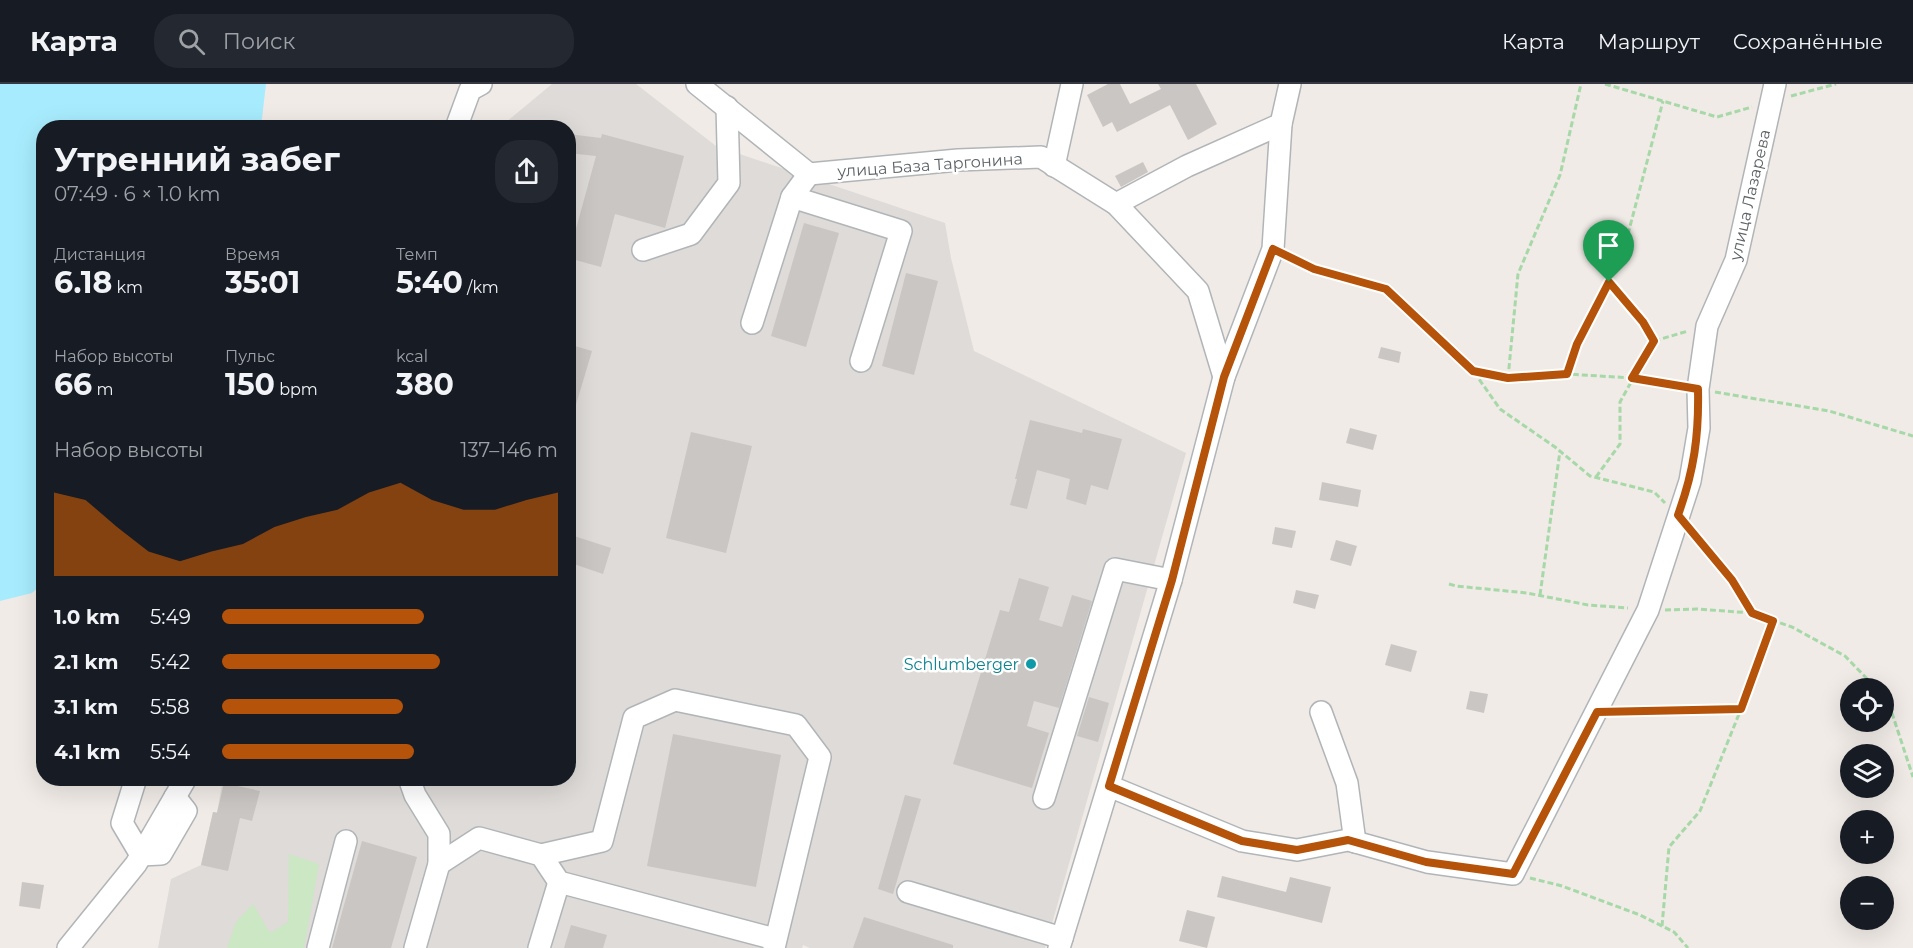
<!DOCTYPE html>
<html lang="ru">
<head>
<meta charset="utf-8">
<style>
  :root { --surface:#171b24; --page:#242831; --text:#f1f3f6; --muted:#9ea1a6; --line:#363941; --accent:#b45309 }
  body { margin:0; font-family:Montserrat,sans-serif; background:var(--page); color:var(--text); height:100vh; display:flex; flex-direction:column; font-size:22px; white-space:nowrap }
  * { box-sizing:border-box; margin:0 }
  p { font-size:20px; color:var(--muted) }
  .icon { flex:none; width:33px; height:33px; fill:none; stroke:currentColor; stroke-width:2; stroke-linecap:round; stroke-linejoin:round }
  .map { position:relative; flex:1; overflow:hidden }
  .side { position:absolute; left:36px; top:36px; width:540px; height:666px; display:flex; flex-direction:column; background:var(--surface); border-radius:24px; box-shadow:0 6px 24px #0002 }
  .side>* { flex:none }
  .tools { position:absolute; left:1840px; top:594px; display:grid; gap:12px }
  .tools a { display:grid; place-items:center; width:54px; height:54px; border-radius:50%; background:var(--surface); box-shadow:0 6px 24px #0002; font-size:30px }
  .pin { position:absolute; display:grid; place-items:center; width:51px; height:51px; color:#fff; margin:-62px -26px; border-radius:50% 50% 50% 0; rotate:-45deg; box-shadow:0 0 6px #0007 }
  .pin .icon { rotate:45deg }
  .round { display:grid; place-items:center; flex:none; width:63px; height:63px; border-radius:24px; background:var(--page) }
  .overview { display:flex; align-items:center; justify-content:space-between; height:102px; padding:0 18px }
  h1 { font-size:33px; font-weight:700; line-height:45px }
  .figures { display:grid; grid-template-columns:repeat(3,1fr); gap:9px; height:102px; padding:6px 18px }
  .figures div { display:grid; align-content:center }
  .figures b { font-size:30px; font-weight:700 }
  .figures small { font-size:16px; font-weight:400 }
  .figures p { font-size:16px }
  .chart { height:168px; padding:12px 18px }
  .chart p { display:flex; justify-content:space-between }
  .chart svg { width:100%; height:108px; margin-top:6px; fill:var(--accent); opacity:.7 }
  ul { padding:0 18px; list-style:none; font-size:20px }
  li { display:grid; grid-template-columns:96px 72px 1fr; align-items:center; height:45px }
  li i { height:15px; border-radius:8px; background:var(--accent) }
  header { display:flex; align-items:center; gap:36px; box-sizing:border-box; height:84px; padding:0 30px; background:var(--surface); border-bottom:2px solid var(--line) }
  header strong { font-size:28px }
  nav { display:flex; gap:33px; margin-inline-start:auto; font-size:21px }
  .search { width:420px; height:54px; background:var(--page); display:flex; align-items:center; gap:15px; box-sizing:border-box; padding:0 21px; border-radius:24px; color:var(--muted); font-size:22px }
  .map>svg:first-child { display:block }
</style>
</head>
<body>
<header>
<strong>Карта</strong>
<div class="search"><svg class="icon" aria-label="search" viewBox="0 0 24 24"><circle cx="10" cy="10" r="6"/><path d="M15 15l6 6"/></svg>Поиск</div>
<nav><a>Карта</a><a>Маршрут</a><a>Сохранённые</a></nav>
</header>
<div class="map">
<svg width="1913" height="864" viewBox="0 0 1913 864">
  <rect width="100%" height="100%" fill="#f0ebe6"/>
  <path fill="#dedbd8" d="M552,0H636L716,62L945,139L951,174L974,267L1186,369L1045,864H810L803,861L802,864H158L171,795L201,781L213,728H217L223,695L568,694V44L500,43Z"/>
  <path fill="#cbe7c3" d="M289,770L319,780L304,864H227L236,838L253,820L270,849L288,838Z"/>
  <path fill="#a7ecfe" d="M0,0H266L261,43L44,44L43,499L32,509L0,517Z"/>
  <g fill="#cac6c3">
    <path d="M1108,0H1120L1130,20L1161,5L1158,0H1196L1217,40L1188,56L1170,21L1117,48L1112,38L1103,43L1087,11Z"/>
    <path d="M568,50L601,54L602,50L684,72L665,144L615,130L601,183L568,174L596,72L568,69Z"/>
    <path d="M1143,78L1148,88L1121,103L1115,92Z"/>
    <path d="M804,139L839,149L806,263L771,252Z"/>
    <path d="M906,189L938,197L914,291L882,282Z"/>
    <path d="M568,260L592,267L572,334H568Z"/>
    <path d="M1381,263L1401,268L1399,279L1378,274Z"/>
    <path d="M1030,336L1082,349L1083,345L1122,355L1108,406L1091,401L1086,421L1066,415L1070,395L1037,386L1027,425L1010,421L1017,395H1015Z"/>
    <path d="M1350,344L1377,351L1373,366L1346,359Z"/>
    <path d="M691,348L752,362L726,469L666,454Z"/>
    <path d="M1322,398L1361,406L1358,423L1319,416Z"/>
    <path d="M1275,443L1296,447L1292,464L1272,460Z"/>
    <path d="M568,450L611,464L603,490L568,478Z"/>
    <path d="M1336,456L1357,462L1351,482L1330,476Z"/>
    <path d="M1019,494L1049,503L1039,536L1062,543L1072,511L1092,517L1059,624L1034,617L1027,642L1049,649L1032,704L953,680L1000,526L1009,528Z"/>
    <path d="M1296,506L1319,511L1315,525L1293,519Z"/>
    <path d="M1391,560L1417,567L1411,588L1385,581Z"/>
    <path d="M1470,607L1488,610L1484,629L1466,625Z"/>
    <path d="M1089,613L1109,619L1098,658L1077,652Z"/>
    <path d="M673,650L781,671L756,803L647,782Z"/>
    <path d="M224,699L260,707L252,737L240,734L228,787L201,781L213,728L217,729Z"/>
    <path d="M905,711L921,715L893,810L878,805Z"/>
    <path d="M362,757L417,773L391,864H332Z"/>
    <path d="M1222,792L1286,808L1290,793L1331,803L1322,839L1217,813Z"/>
    <path d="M22,798L44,801L40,825L19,822Z"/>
    <path d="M1187,826L1215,833L1207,864L1179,857Z"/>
    <path d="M864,833L953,861V864H853Z"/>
    <path d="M571,841L607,851L603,864H564Z"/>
  </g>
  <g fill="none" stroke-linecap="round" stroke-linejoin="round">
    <defs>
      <g id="minor">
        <path d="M697,0L809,90"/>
        <path d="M456,44L470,6L481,0"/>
        <path d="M1054,82L1072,0"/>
        <path d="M809,90L958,76L1041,73L1116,120L1198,207L1224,293"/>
        <path d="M809,90L792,113L901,147L861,277"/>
        <path d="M1116,120L1187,82L1281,40"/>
        <path d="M643,166L691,150L729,99L727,23"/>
        <path d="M752,239L792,113"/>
        <path d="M1321,628L1347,699L1355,758"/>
        <path d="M136,694L122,739L141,771L161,770L186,727L175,713"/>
        <path d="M409,694L415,711L439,750V780L415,864"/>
        <path d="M1109,702L1242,757L1297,766L1348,756L1427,778L1513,790L1648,526L1690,397L1699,344L1698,305L1707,242L1736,176L1775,0"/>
        <path d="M1044,714L1115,485L1171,496"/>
        <path d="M541,771L602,757L634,634L675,616L796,641L820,673L774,864"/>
        <path d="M439,780L479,754L541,771L559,798L775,855"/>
        <path d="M908,808L1062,854"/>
        <path d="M68,864L136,780L186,694"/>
        <path d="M318,864L346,757"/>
        <path d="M539,864L559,798"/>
        <path d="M1059,864L1171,496L1224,293L1273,165L1281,40L1290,0"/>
      </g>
    </defs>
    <use href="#minor" stroke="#b1b5b8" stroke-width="24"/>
    <g stroke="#a6d8a8" stroke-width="3" stroke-dasharray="6 3" stroke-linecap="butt">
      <path d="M1605,0L1717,33L1752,23"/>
      <path d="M1791,12L1836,0"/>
      <path d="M1288,172L1314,185L1386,205L1473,287L1508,294L1567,290L1632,294L1682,302"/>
      <path d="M1609,198L1643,238L1654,257"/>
      <path d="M1474,288L1500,325L1555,363L1590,392L1654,408L1665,419"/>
      <path d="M1567,290L1577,260L1623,169L1663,17"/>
      <path d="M1508,294L1518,190L1560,91L1581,0"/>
      <path d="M1715,308L1829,327L1913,352"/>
      <path d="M1596,393L1620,360V318L1654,257L1688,247"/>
      <path d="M1692,448L1732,496L1752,529"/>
      <path d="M1449,500L1456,502L1527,509L1588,521L1628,524"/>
      <path d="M1540,511L1560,367"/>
      <path d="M1665,526L1697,525L1752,529L1792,543L1845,572L1876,604"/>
      <path d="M1884,613L1888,617L1913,693"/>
      <path d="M1614,627L1741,625"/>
      <path d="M1530,794L1562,802L1640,831L1674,848L1688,864"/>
      <path d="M1662,842L1669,763L1700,727L1741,625L1773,537"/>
    </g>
    <use href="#minor" stroke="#fff" stroke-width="21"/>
  </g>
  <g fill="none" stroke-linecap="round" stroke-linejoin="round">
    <defs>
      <path id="route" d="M1273,165L1314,185L1386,205L1473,287L1508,294L1567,290L1577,260L1609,198L1643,238L1654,257L1632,294L1698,305C1699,352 1694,387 1678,431L1732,496L1752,529L1773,537L1741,625L1597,628L1513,790L1426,778L1348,756L1297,766L1242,757L1109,702L1172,496L1224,293Z"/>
    </defs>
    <use href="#route" stroke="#fff" stroke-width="12"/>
    <use href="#route" stroke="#b45309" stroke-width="8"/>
  </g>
  <circle fill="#0f9aa8" stroke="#fff" stroke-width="2" cx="1031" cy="580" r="6"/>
  <g text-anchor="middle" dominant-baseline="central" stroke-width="5" stroke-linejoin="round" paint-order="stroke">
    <g font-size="16" fill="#5d6366" stroke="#fff">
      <text transform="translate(930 81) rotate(-4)">улица База Таргонина</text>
      <text transform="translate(1750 111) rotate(-77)">улица Лазарева</text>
    </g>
    <g font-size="16" fill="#0d838f" stroke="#fff" text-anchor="end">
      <text x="1019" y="580">Schlumberger</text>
    </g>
  </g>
</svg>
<div class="tools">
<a><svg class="icon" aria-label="locate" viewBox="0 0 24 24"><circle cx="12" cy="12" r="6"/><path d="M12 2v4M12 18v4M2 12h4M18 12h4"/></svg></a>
<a><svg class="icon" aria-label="layers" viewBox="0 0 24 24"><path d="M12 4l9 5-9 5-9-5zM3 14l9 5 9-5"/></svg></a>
<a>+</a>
<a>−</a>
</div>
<div class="pin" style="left:1609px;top:198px;background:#1e9e55"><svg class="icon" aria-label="arrive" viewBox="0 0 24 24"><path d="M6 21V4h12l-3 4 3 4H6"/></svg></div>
<section class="side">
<div class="overview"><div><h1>Утренний забег</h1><p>07:49 · 6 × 1.0 km</p></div><a class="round"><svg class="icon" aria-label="share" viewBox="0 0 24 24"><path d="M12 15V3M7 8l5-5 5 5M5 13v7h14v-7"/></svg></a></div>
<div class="figures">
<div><p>Дистанция</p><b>6.18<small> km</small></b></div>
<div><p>Время</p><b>35:01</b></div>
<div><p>Темп</p><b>5:40<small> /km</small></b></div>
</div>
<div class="figures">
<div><p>Набор высоты</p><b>66<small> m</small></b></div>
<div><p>Пульс</p><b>150<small> bpm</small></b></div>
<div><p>kcal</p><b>380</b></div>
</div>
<div class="chart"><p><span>Набор высоты</span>137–146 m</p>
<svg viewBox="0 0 160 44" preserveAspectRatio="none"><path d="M0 44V10L10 13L20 24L30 34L40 38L50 34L60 31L70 24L80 20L90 17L100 10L110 6L120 13L130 17L140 17L150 13L160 10V44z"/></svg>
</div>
<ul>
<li><b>1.0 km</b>5:49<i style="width:60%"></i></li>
<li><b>2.1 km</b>5:42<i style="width:65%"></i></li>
<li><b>3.1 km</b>5:58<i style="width:54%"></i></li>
<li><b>4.1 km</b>5:54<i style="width:57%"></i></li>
</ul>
</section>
</div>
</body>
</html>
